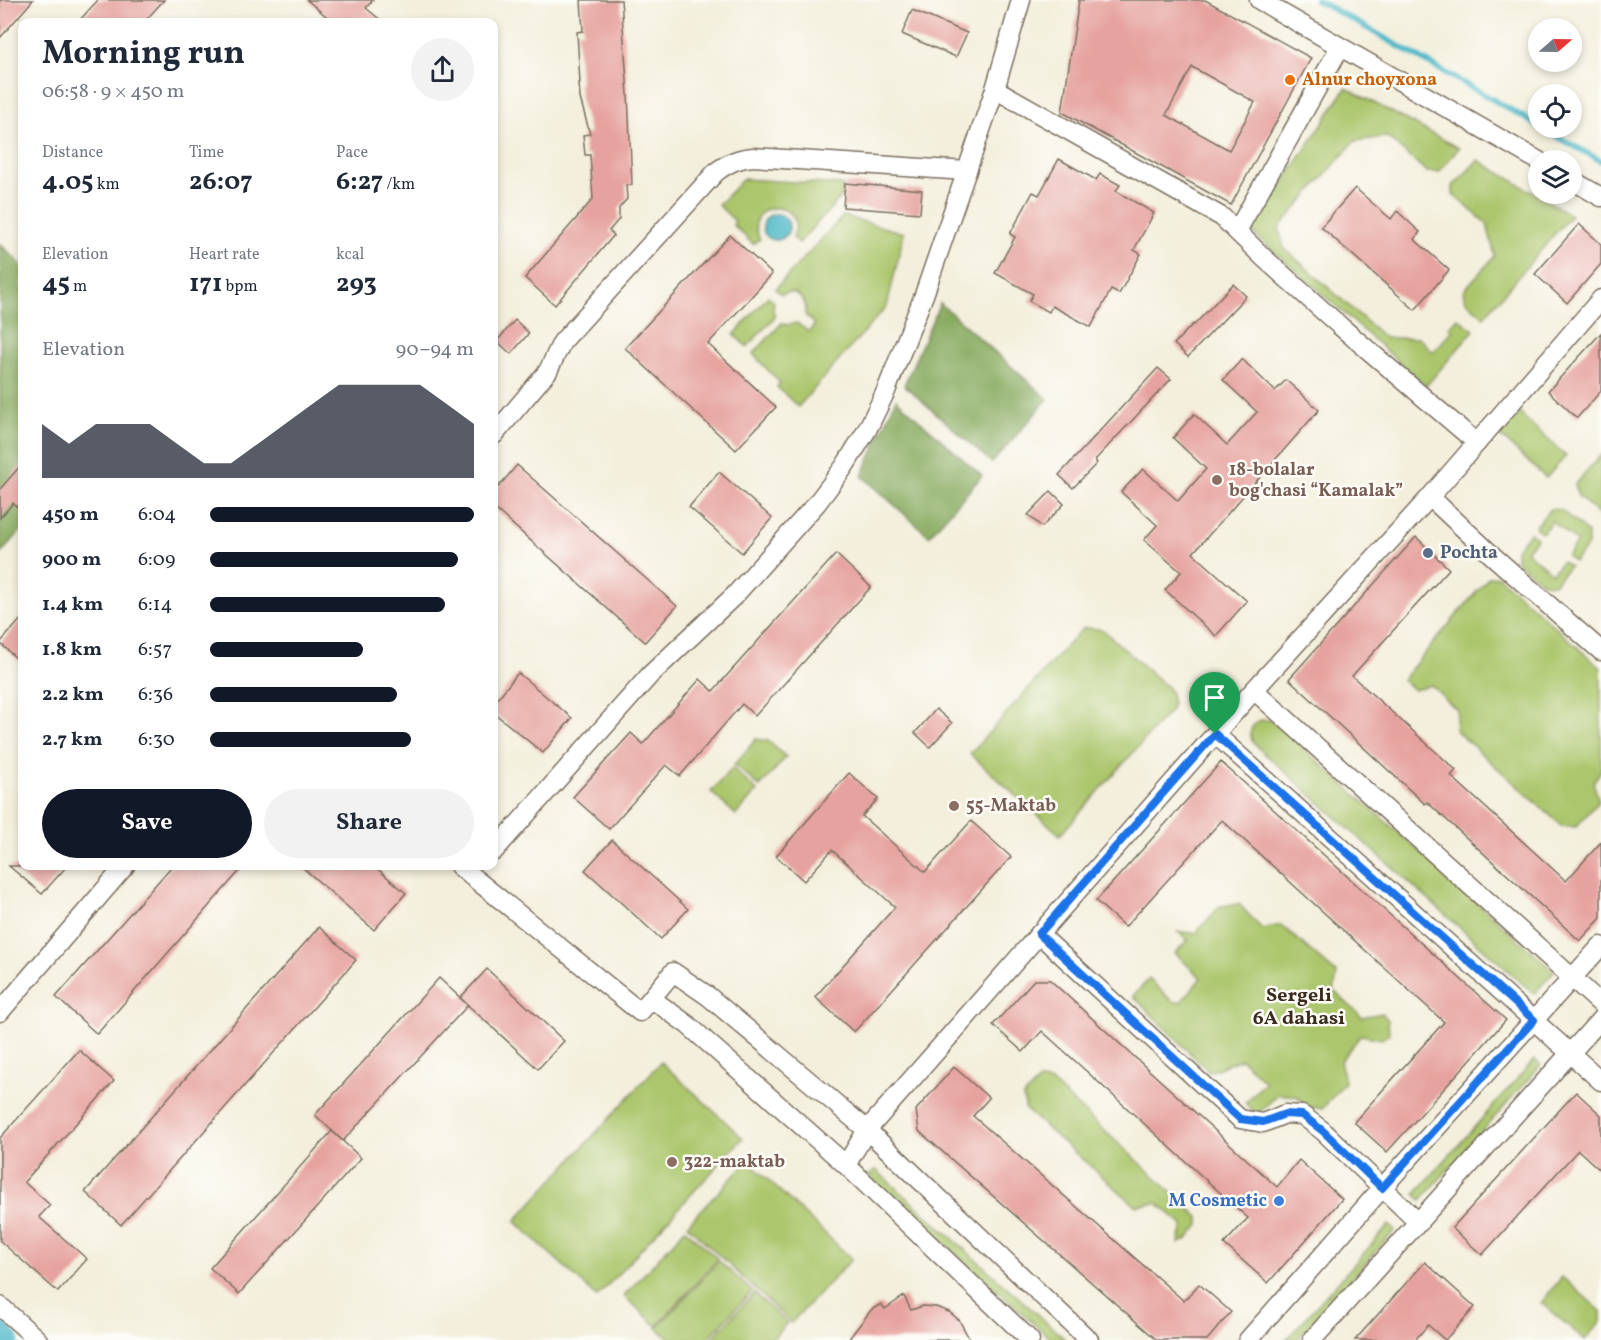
<!DOCTYPE html>
<html lang="en">
<head>
<meta charset="utf-8">
<style>
  :root { --surface:#fff; --page:#f2f2f3; --text:#1f2937; --muted:#747a83; --accent:#111827 }
  body { margin:0; font-family:Vollkorn,serif; background:var(--page); color:var(--text); height:100vh; display:flex; flex-direction:column; font-size:22px; white-space:nowrap }
  * { box-sizing:border-box; margin:0 }
  p { font-size:20px; color:var(--muted) }
  .icon { flex:none; width:33px; height:33px; fill:none; stroke:currentColor; stroke-width:2; stroke-linecap:round; stroke-linejoin:round }
  .map { position:relative; flex:1; overflow:hidden }
  .sheet { position:absolute; left:18px; top:18px; width:480px; height:852px; display:flex; flex-direction:column; background:var(--surface); border-radius:12px; box-shadow:0 3px 9px #0003 }
  .sheet>* { flex:none }
  .needle { width:39px; rotate:70deg }
  .tools { position:absolute; left:1528px; top:18px; display:grid; gap:12px }
  .tools a { display:grid; place-items:center; width:54px; height:54px; border-radius:50%; background:var(--surface); box-shadow:0 3px 9px #0003; font-size:30px }
  .pin { position:absolute; display:grid; place-items:center; width:51px; height:51px; color:#fff; margin:-62px -26px; border-radius:50% 50% 50% 0; rotate:-45deg; box-shadow:0 0 6px #0007 }
  .pin .icon { rotate:45deg }
  .round { display:grid; place-items:center; flex:none; width:63px; height:63px; border-radius:32px; background:var(--page) }
  .headline { display:flex; align-items:center; justify-content:space-between; height:102px; padding:0 24px }
  h1 { font-size:33px; font-weight:700; line-height:45px }
  .metrics { display:grid; grid-template-columns:repeat(3,1fr); gap:9px; height:102px; padding:6px 24px }
  .metrics div { display:grid; align-content:center }
  .metrics b { font-size:26px; font-weight:700 }
  .metrics small { font-size:16px; font-weight:400 }
  .metrics p { font-size:16px }
  .chart { height:168px; padding:12px 24px }
  .chart p { display:flex; justify-content:space-between }
  .chart svg { width:100%; height:108px; margin-top:6px; fill:var(--accent); opacity:.7 }
  .cta { display:flex; gap:12px; margin-top:auto; padding:12px 24px }
  .cta a { flex:1; height:69px; border-radius:36px; background:var(--accent); color:#fff; font-size:24px; font-weight:700; line-height:69px; text-align:center }
  .cta a+a { background:var(--page); color:var(--text) }
  ul { padding:0 24px; list-style:none; font-size:20px }
  li { display:grid; grid-template-columns:96px 72px 1fr; align-items:center; height:45px }
  li i { height:15px; border-radius:8px; background:var(--accent) }
  .map>svg:first-child { display:block }
</style>
</head>
<body>
<div class="map">
<svg width="1601" height="1340" viewBox="0 0 1601 1340">
  <rect width="100%" height="100%" fill="#fdfcf7"/>
  <filter id="ink" filterUnits="userSpaceOnUse"><feTurbulence type="fractalNoise" baseFrequency=".0167" numOctaves="2"/><feDisplacementMap in="SourceGraphic" scale="12" xChannelSelector="R" yChannelSelector="G"/><feConvolveMatrix kernelMatrix="1 2 1 2 8 2 1 2 1" color-interpolation-filters="sRGB"/></filter>
  <filter id="wash" filterUnits="userSpaceOnUse"><feTurbulence type="fractalNoise" baseFrequency=".008" numOctaves="4" result="noise"/><feDisplacementMap in="SourceGraphic" scale="24" xChannelSelector="R" yChannelSelector="G"/><feGaussianBlur stdDeviation="1.35" result="paint"/><feColorMatrix in="noise" values="0 0 0 0 0 0 0 0 0 0 0 0 0 0 0 0 0 1.4 0 .05"/><feComposite in="paint" operator="in"/></filter>
  <g filter="url(#wash)">
    <rect width="100%" height="100%" fill="#f3efdc"/>
    <g fill="#abc66c" stroke="#737845" stroke-width="1.5">
      <path d="M1346,88L1459,148L1439,172H1427L1387,137L1355,141L1279,228L1284,248L1385,338H1419L1433,352L1452,331L1449,327L1458,318L1474,330L1426,386L1251,231Z"/>
      <path d="M1478,160L1571,215L1484,317L1466,301L1463,291L1495,256L1487,224L1453,195V186Z"/>
      <path d="M743,179L842,185V196L799,243L793,237C810,197 738,199 760,239L753,244L733,225L735,221L718,205Z"/>
      <path d="M843,216L904,233L887,306L798,407L777,387L780,383L753,354L782,323L787,325L797,323L809,332L815,324L805,315C808,299 796,288 781,294L775,289Z"/>
      <path d="M768,296L774,302L773,310L775,317L747,347L734,335Z"/>
      <path d="M1516,410L1566,456L1546,478L1496,432Z"/>
      <path d="M1601,455V517L1578,496L1575,484Z"/>
      <path d="M1550,509L1561,510L1588,533V545L1574,562L1567,556L1577,542L1552,521L1542,533L1535,527Z"/>
      <path d="M1530,532L1537,538L1526,551L1552,573L1562,561L1569,566L1554,584L1543,583L1516,561V549Z"/>
      <path d="M1498,576L1601,668V771L1593,782L1599,801L1576,827L1562,826L1455,730L1457,710L1431,685L1414,690L1402,680L1489,577Z"/>
      <path d="M1084,628H1089L1103,630L1168,688C1173,696 1173,701 1171,710L1060,835L970,754L1078,633Z"/>
      <path d="M1261,720H1269L1275,723L1554,971L1534,994L1255,745C1247,735 1250,725 1261,720Z"/>
      <path d="M756,739L768,741L786,757L760,787L734,765Z"/>
      <path d="M732,768L757,791L736,815L711,792Z"/>
      <path d="M1239,904L1262,929L1281,925L1337,974L1334,991L1362,1017L1382,1013L1388,1020L1389,1034L1382,1039L1361,1035L1340,1061L1345,1082L1323,1108H1310L1296,1096L1278,1094L1257,1115L1245,1103L1265,1082L1241,1059L1209,1072L1133,996L1149,979L1173,1002H1181L1201,978L1175,953L1188,940L1178,932L1196,933L1220,906Z"/>
      <path d="M1534,1060L1541,1065L1421,1200L1415,1194Z"/>
      <path d="M661,1062L743,1138L597,1297L515,1221Z"/>
      <path d="M1039,1081L1051,1082L1199,1217V1225L1188,1239L1179,1243L1183,1225L1157,1203L1136,1206L1026,1110L1023,1097Z"/>
      <path d="M748,1161L852,1259L791,1323L687,1225Z"/>
      <path d="M875,1169L1066,1340H1052L869,1176Z"/>
      <path d="M1389,1225L1395,1230L1297,1340H1286Z"/>
      <path d="M685,1229L718,1259L657,1326L624,1296Z"/>
      <path d="M719,1261L752,1291L707,1340H671L657,1328Z"/>
      <path d="M1562,1277L1601,1311V1321L1585,1340L1541,1303Z"/>
      <path d="M754,1293L787,1323L771,1340H711Z"/>
    </g>
    <g fill="#88ab60" stroke="#626a3f" stroke-width="1.5">
      <path d="M0,244L22,265V530L0,554Z"/>
      <path d="M940,303L1048,399L992,463L904,385Z"/>
      <path d="M896,399L982,476L929,536L862,476Z"/>
    </g>
    <circle fill="#4cb8c9" stroke="#447174" stroke-width="1.5" cx="776" cy="227" r="13"/>
    <g fill="none" stroke-linecap="round" stroke-linejoin="round">
      <g stroke="#4cb8c9" stroke-width="6">
        <path d="M1316,0L1353,20L1539,126"/>
        <path d="M1542,128L1601,161"/>
      </g>
      <path stroke="#4cb8c9" stroke-width="21" d="M0,1332L9,1340"/>
    </g>
    <g id="blocks">
      <g fill="#e6a29e" fill-rule="evenodd">
        <path d="M0,0H33L0,38Z"/>
        <path d="M98,0H164L144,22H78Z"/>
        <path d="M307,0H373L366,8L383,22H333Z"/>
        <path d="M581,0H621L628,95L632,185H626L627,199L619,208V219L609,231L614,235L555,305L525,278L593,199L590,155H585L583,135L590,134L580,98L579,83H580L577,32L583,31Z"/>
        <path d="M1079,0H1205L1311,58L1231,205L1062,112ZM1192,67L1255,102L1229,150L1166,115Z"/>
        <path d="M912,10L967,33L956,57L902,34Z"/>
        <path d="M1059,159L1096,180L1100,174L1120,185L1116,191L1154,213L1134,250L1141,254L1119,294L1111,290L1091,327L1052,306L1049,312L1029,301L1033,294L995,273L1015,237L1010,234L1033,192L1039,195Z"/>
        <path d="M845,183L922,190L920,213L843,207Z"/>
        <path d="M1355,188L1391,219L1397,211L1420,232L1414,239L1449,270L1415,310L1321,227Z"/>
        <path d="M1579,224L1601,244V264L1567,303L1535,274Z"/>
        <path d="M730,235L772,274L708,344L776,407L736,450L625,348Z"/>
        <path d="M1233,284L1246,296L1188,357L1174,344L1193,324L1194,325Z"/>
        <path d="M515,320L529,333L511,354L497,341Z"/>
        <path d="M1601,333V391L1577,418L1548,391Z"/>
        <path d="M1242,359L1275,391L1286,380L1319,410L1193,553L1247,601L1216,636L1165,590L1181,572L1144,540L1157,525L1121,492L1143,469L1178,501L1206,469L1173,438L1194,414L1227,445L1257,412L1223,380Z"/>
        <path d="M1158,368L1171,379L1095,460L1097,463L1073,488L1059,475Z"/>
        <path d="M22,464V512L13,503L0,518V489Z"/>
        <path d="M517,465L677,606L645,642L494,508V492Z"/>
        <path d="M719,472L772,518L742,553L689,507Z"/>
        <path d="M1051,491L1064,504L1042,527L1028,515Z"/>
        <path d="M1416,537L1449,569L1352,676L1456,770L1451,776L1566,881L1601,842V918L1580,941L1427,802L1425,804L1289,679Z"/>
        <path d="M836,554L871,587L755,716L742,704L680,776L666,765L609,829L573,797L631,733L643,744L700,679L713,691Z"/>
        <path d="M22,618V664L0,643Z"/>
        <path d="M518,673L572,718L543,753L494,713V703Z"/>
        <path d="M936,709L952,723L930,747L915,733Z"/>
        <path d="M1221,762L1506,1020L1387,1152L1354,1122L1444,1022L1222,820L1125,927L1096,901Z"/>
        <path d="M849,773L878,799L862,816L925,872L971,821L1011,857L854,1032L815,997L895,907L832,850L804,881L776,856Z"/>
        <path d="M612,840L688,909L661,939L585,870Z"/>
        <path d="M9,866H67L42,894Z"/>
        <path d="M172,866H244L97,1034L56,997Z"/>
        <path d="M301,866H374L406,893L374,930Z"/>
        <path d="M319,927L356,960L121,1225L85,1192Z"/>
        <path d="M487,969L564,1041L538,1069L460,998Z"/>
        <path d="M439,978L468,1005L343,1141L315,1115Z"/>
        <path d="M1034,980H1050L1277,1187L1299,1160L1342,1199L1268,1283L1224,1244L1248,1218L1042,1031L1023,1052L993,1025Z"/>
        <path d="M79,1050L114,1081L24,1182L50,1205L39,1217L87,1259L58,1292L0,1241V1138Z"/>
        <path d="M954,1067L989,1098L973,1116L1184,1301L1199,1284L1231,1312L1207,1340H1157L919,1131L916,1110Z"/>
        <path d="M1576,1092L1601,1115V1171L1578,1150L1482,1255L1452,1228Z"/>
        <path d="M332,1131L361,1158L239,1294L210,1268Z"/>
        <path d="M1425,1262L1475,1307L1445,1340L1428,1325L1415,1340H1355Z"/>
        <path d="M904,1296L911,1310L923,1306L936,1307L949,1312L959,1320L970,1340H848L871,1310L881,1304L885,1309Z"/>
      </g>
    </g>
  </g>
  <g filter="url(#ink)">
    <use href="#blocks" fill-opacity="0" stroke="#7b6f60" stroke-width="1.5"/>
    <g fill="none" stroke-linecap="round" stroke-linejoin="round">
      <defs>
        <g id="minor">
          <path d="M1259,0L1539,161"/>
          <path d="M995,89L1222,217L1264,258L1340,326L1477,443"/>
          <path d="M1572,180L1601,197"/>
          <path d="M1237,231L1340,47"/>
          <path d="M494,435L548,371L562,342L716,172C728,163 738,158 753,157L967,171"/>
          <path d="M1430,497L1494,557L1601,651"/>
          <path d="M1254,690L1601,1004"/>
          <path d="M1215,734L1601,1081"/>
          <path d="M494,851L650,675L735,595L817,503L844,467L867,430L886,391L924,295L995,89L1021,0"/>
          <path d="M459,866L640,1012L673,972L708,996L867,1130L1089,1340"/>
          <path d="M1039,934L1240,1119L1263,1123L1285,1114L1302,1115L1323,1131L1419,1223"/>
          <path d="M652,999L688,1025L846,1165L1030,1340"/>
          <path d="M0,1012L125,866"/>
          <path d="M846,1165L867,1130L1254,690L1430,497L1601,299"/>
          <path d="M0,1306L38,1340"/>
          <path d="M1248,1340L1382,1188L1601,946"/>
          <path d="M1312,1340L1601,1019"/>
        </g>
      </defs>
      <use href="#minor" stroke="#7b6f60" stroke-width="21"/>
      <use href="#minor" stroke="#fff" stroke-width="18"/>
    </g>
  </g>
  <g fill="none" stroke-linecap="round" stroke-linejoin="round" filter="url(#ink)">
    <defs>
      <path id="route" d="M1215,734L1534,1020L1382,1188L1323,1131L1302,1115L1285,1114L1263,1122L1240,1119L1039,934Z"/>
    </defs>
    <use href="#route" stroke="#fff" stroke-width="12"/>
    <use href="#route" stroke="#1a73e8" stroke-width="8"/>
  </g>
  <circle fill="#e8710a" stroke="#fdfcf7" stroke-width="2" cx="1290" cy="80" r="6"/>
  <g fill="#8d6e63" stroke="#fdfcf7" stroke-width="2">
    <circle cx="1217" cy="480" r="6"/>
    <circle cx="954" cy="806" r="6"/>
    <circle cx="672" cy="1162" r="6"/>
  </g>
  <circle fill="#5c6f8a" stroke="#fdfcf7" stroke-width="2" cx="1428" cy="553" r="6"/>
  <circle fill="#3f7fe0" stroke="#fdfcf7" stroke-width="2" cx="1279" cy="1201" r="6"/>
  <g text-anchor="middle" dominant-baseline="central" stroke-width="5" stroke-linejoin="round" paint-order="stroke">
    <g font-size="18" font-weight="bold" fill="#c56008" stroke="#fdfcf7" text-anchor="start">
      <text x="1302" y="80">Alnur choyxona</text>
    </g>
    <g font-size="18" font-weight="bold" fill="#785e54" stroke="#fdfcf7" text-anchor="start">
      <text x="1229" y="470">18-bolalar<tspan x="1229" dy="21">bog'chasi “Kamalak”</tspan></text>
      <text x="966" y="806">55-Maktab</text>
      <text x="684" y="1162">322-maktab</text>
    </g>
    <g font-size="18" font-weight="bold" fill="#4e5e75" stroke="#fdfcf7" text-anchor="start">
      <text x="1440" y="553">Pochta</text>
    </g>
    <g font-size="18" font-weight="bold" fill="#366cbe" stroke="#fdfcf7" text-anchor="end">
      <text x="1267" y="1201">M Cosmetic</text>
    </g>
    <g font-size="20" font-weight="bold" fill="#3b2a1e" stroke="#fdfcf7">
      <text x="1299" y="996">Sergeli<tspan x="1299" dy="23">6A dahasi</tspan></text>
    </g>
  </g>
</svg>
<div class="tools">
<a><svg class="needle" viewBox="-14 -14 28 28"><path d="M0-13l5 13h-10z" fill="#e53935"/><path d="M0 13l5-13h-10z" fill="#747a83"/></svg></a>
<a><svg class="icon" aria-label="locate" viewBox="0 0 24 24"><circle cx="12" cy="12" r="6"/><path d="M12 2v4M12 18v4M2 12h4M18 12h4"/></svg></a>
<a><svg class="icon" aria-label="layers" viewBox="0 0 24 24"><path d="M12 4l9 5-9 5-9-5zM3 14l9 5 9-5"/></svg></a>
</div>
<div class="pin" style="left:1215px;top:734px;background:#1e9e55"><svg class="icon" aria-label="arrive" viewBox="0 0 24 24"><path d="M6 21V4h12l-3 4 3 4H6"/></svg></div>
<section class="sheet">
<div class="headline"><div><h1>Morning run</h1><p>06:58 · 9 × 450 m</p></div><a class="round"><svg class="icon" aria-label="share" viewBox="0 0 24 24"><path d="M12 15V3M7 8l5-5 5 5M5 13v7h14v-7"/></svg></a></div>
<div class="metrics">
<div><p>Distance</p><b>4.05<small> km</small></b></div>
<div><p>Time</p><b>26:07</b></div>
<div><p>Pace</p><b>6:27<small> /km</small></b></div>
</div>
<div class="metrics">
<div><p>Elevation</p><b>45<small> m</small></b></div>
<div><p>Heart rate</p><b>171<small> bpm</small></b></div>
<div><p>kcal</p><b>293</b></div>
</div>
<div class="chart"><p><span>Elevation</span>90–94 m</p>
<svg viewBox="0 0 160 44" preserveAspectRatio="none"><path d="M0 44V22L10 30L20 22L30 22L40 22L50 30L60 38L70 38L80 30L90 22L100 14L110 6L120 6L130 6L140 6L150 14L160 22V44z"/></svg>
</div>
<ul>
<li><b>450 m</b>6:04<i style="width:100%"></i></li>
<li><b>900 m</b>6:09<i style="width:94%"></i></li>
<li><b>1.4 km</b>6:14<i style="width:89%"></i></li>
<li><b>1.8 km</b>6:57<i style="width:58%"></i></li>
<li><b>2.2 km</b>6:36<i style="width:71%"></i></li>
<li><b>2.7 km</b>6:30<i style="width:76%"></i></li>
</ul>
<div class="cta"><a>Save</a><a>Share</a></div>
</section>
</div>
</body>
</html>
